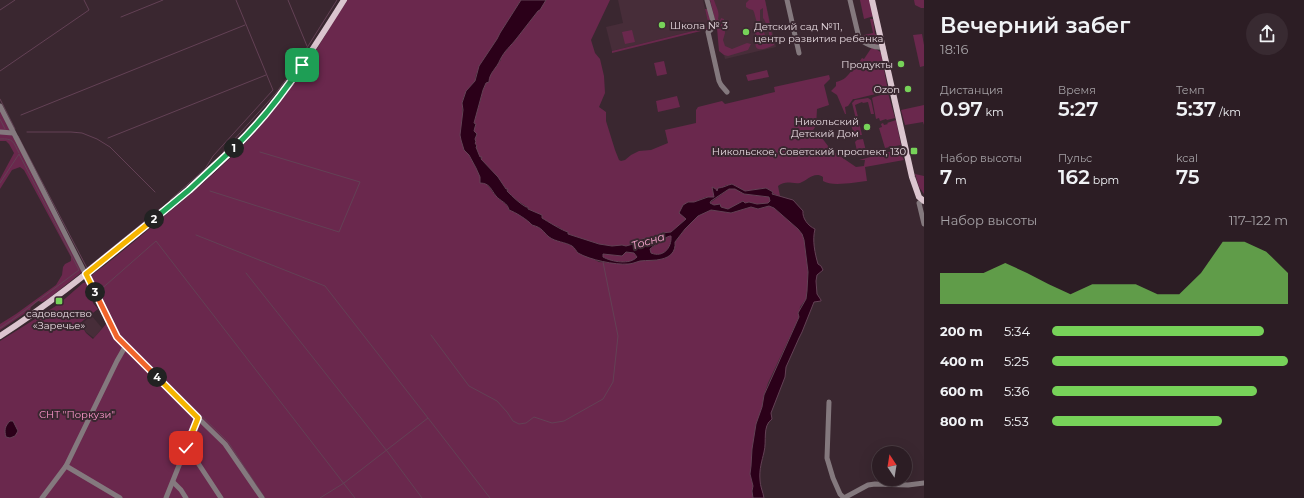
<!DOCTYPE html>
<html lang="ru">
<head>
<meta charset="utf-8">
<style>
  :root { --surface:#2c1d24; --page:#382a31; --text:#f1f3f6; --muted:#a6a2a6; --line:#483b41; --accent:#77d259 }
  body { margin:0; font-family:Montserrat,sans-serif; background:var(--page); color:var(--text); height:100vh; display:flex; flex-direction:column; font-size:15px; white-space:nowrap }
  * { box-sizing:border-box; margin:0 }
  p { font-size:13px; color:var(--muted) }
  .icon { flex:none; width:22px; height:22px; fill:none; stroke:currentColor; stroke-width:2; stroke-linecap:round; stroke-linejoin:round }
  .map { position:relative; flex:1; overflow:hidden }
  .sheet { display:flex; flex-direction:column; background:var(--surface); width:380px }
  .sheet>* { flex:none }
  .needle { width:26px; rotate:348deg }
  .controls { position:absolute; left:872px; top:446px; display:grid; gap:8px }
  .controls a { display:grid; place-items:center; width:40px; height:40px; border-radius:50%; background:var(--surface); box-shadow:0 4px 16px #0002,0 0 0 1px var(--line); font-size:20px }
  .pin { position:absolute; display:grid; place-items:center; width:34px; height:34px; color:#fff; margin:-17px; border-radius:8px; box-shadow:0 2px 6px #0006 }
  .km { position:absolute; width:20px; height:20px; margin:-10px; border-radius:50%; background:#222; color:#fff; font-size:11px; line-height:20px; text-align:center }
  .round { display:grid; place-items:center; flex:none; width:42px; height:42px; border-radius:21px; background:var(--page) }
  .overview { display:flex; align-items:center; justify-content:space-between; height:68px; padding:0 16px }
  h1 { font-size:22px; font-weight:600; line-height:30px }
  .stats { display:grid; grid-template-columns:repeat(3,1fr); gap:6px; height:68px; padding:4px 16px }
  .stats div { display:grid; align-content:center }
  .stats b { font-size:20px; font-weight:600 }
  .stats small { font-size:11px; font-weight:400 }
  .stats p { font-size:11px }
  .chart { height:112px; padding:8px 16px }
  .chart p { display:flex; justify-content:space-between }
  .chart svg { width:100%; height:72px; margin-top:4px; fill:var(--accent); opacity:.7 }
  ul { padding:0 16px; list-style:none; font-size:13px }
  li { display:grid; grid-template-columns:64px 48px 1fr; align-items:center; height:30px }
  li i { height:10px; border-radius:5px; background:var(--accent) }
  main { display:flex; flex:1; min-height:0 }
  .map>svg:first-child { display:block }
</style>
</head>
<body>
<main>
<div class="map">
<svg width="924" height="498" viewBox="0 0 924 498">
  <rect width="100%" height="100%" fill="#3a2730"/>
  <g fill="#472d39">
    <path d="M618,0H703L709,27L612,51L606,27L623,23Z"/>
    <path d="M712,0H765L776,47L725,59Z"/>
    <path d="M91,315L102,328L94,338L86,332L82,324Z"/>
  </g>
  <g fill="#6a284d">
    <path d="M346,0H521L476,74L475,81L464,96L462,103L464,150L469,155L483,182C490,186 491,191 496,196C500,201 507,203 509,210C516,212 528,220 532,225L538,227L543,230L550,237L572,246L576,250L599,262L630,264L638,261L659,260L666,258L675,242L685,229L698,216L703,213L711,210L731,213L751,207L758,209L769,206L774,208L798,229L802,234L804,240L808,272L807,291L806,299L800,307L799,317L768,383L764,395L762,407L756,424L750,474L753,486L752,491L753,498H264L206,424L118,336L91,280V277L93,274C123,252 151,227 180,203C209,178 238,153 263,123C296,85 321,43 346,0Z"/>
    <path d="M546,0H610L591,40L595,53L600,59L604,76L605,93L599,107L606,112V121L615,150L619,160L621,161L625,160L631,155L639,151L651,150L668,143L665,130L696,123V110L698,107L722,101L725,104L775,92L774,87L829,75L830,79L824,85L829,105L817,109L816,126L813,130L815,133L822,138L831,150L856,167L864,166L865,160H859L900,149L901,147L902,150L901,154L904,160L865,167L867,181C856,182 832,187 823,181V177C814,171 807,181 800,183C791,184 786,180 778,186L780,196H779L772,193L773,192L766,188L745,191L736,186L726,185L717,192L713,187L714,197H706L694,202H688L686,219L675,230L671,232L662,233L653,237L642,239L640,242L626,246H612L599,244L577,237L567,234L559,227L553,225L542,218V215H539V214C531,212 527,206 521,203C510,196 506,188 498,178C491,169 479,161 476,149C473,140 474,125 475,115H476L477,110L479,106L483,90L492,71L501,60V56L516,39Z"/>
    <path d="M710,0H714C716,7 720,12 718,19L720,21L721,18L724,19L725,33L723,40L725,46L732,49L747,43L751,44L748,50L728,56L724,55L719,51L717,28Z"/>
    <path d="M749,0H765L772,35L775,42L774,45C763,51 750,53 758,36L752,31L756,29H763L766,38L769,37C770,32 766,22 763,18V8L760,10V22H757C755,18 755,13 753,10L749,9L746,7V3Z"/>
    <path d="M860,0H870L874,16L864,19Z"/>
    <path d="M914,0H924V8H921L915,5Z"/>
    <path d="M705,9H708L712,26L709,29L612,53V51L709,27Z"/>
    <path d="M870,19H873L875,34L877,35L879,42L876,45L863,37L864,35L873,33Z"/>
    <path d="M632,30L635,42L625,44L622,32Z"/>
    <path d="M922,34L924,45V66L920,67L913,35Z"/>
    <path d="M872,47L879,51L881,53L888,91L855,99H853L848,106L845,107L846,114H845L837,95L831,91L836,86V82C844,80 847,77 852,70L853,71L862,58L864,59Z"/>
    <path d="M664,61L667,74L657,76L654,63Z"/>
    <path d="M767,70L769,77L748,81L746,75Z"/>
    <path d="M888,93L895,118L887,120L886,119L880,121L879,118L876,119L872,98L874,97Z"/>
    <path d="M677,96L680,107L658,112L656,101Z"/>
    <path d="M868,98L871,100L874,114H871L868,102L863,103L862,102L855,105L858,117L856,118L855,115L852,103L855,100Z"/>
    <path d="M924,105V125L923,122L905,125L901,110Z"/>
    <path d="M0,109L10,128L9,130L0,132Z"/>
    <path d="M896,120L901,145L885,148L879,128L882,127L881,124L883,123L884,125L888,124L887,123Z"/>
    <path d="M859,122L862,135H860V134H854L851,125L853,123Z"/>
    <path d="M0,134H9L14,136L82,272L48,299L42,302L38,301L31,307L30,310L0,330V324L16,314L56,285L62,275L63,267L65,264L71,261V257L24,170L20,167L12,170L0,189V179L14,153L9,144L6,141H0Z"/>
    <path d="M863,139L866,151L871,150L872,153L864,155L857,151L855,142L857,140Z"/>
    <path d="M915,174L924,176V194L919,187Z"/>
    <path d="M729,189H735L744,194L769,197L770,201L768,204H757L749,202L737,205L728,209L721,207L719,205H714L710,203Z"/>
    <path d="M670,236H671C672,248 663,258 651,253L650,249C652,247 654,246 656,245C661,242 663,237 670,236Z"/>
    <path d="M625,252L634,253L637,257C630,265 612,262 603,257V254L622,256Z"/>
    <path d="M87,282L95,295H93L92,297L93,303L98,309L80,323L86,333L93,339L107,323H110L117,337L225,444L262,498H0V341L59,304L83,283Z"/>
  </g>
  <g fill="#2b0019" stroke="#634155" fill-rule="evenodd">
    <path d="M521,0H546L540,10L538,11C531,20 524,29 517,38C510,47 505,50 500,60C497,68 489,73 489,82L486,83L483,90L474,123L476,124L475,127L474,131L477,134L475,139L476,142L475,143L477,146L476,147L480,157H482L481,159L498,177L506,189H508L507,191C513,197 519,203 526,207H528V209L542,215V218C547,221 563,231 568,232V234L599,244L612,246L622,245L626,246L640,242L642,239L653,237L662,233L671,232L686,219L679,213L683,205L688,202H694L708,197H714L712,187L716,189L717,191L718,188C723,188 727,185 732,184L745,191L766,188L773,192L772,194L793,200L803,211C802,218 808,226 815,229C812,240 815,254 818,264L821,266L823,270L817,275L816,281L817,294L821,300V301L814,302L802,332L799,338L786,367L785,377L771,413L772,419C762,426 767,441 764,452C762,461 759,469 760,480C760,486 763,492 764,498H753L752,491L753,486L750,474L751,466L752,449L756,424L762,407L764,395L799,317L798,313L806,299L807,291L808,272L804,240L802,234L798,229L774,208L769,206L758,209L751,207L731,213L711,210L698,216L685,229L675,242C676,252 670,257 662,259C655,261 647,260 640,261C636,262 632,264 628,264C615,265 590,260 578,253C576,251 575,248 572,246C565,242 556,242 549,237C542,231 543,228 532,225C528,220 515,212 509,210C508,203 500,201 496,196C491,190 490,183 480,183V177L476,168L469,155L464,150L461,140L460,135L463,110L462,103L466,91L475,81L479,66L497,39L500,33ZM729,189H735L744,194L769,197L770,201L768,203L757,204L749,202L745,203L743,201L728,209L721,207L720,204L714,205L710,203L711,201ZM670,236H671C672,248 663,258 651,253L650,249C653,246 665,237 670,236ZM626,252L634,253L637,257C630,265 612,262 603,257V254L622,256Z"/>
    <path d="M10,421H13L18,431L15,436L10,438L6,437C4,430 5,426 10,421Z"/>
  </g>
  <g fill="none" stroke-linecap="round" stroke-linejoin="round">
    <g stroke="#634155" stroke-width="1">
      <path d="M288,0L307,46"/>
      <path d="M0,10L15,0"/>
      <path d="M121,17L163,0"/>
      <path d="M0,71L89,10L84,0"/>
      <path d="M0,99L15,129"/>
      <path d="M21,115L245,25"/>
      <path d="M0,119L5,129"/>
      <path d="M27,132H71L82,133L97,139L110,147L155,192"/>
      <path d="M18,136L87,268L161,208"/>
      <path d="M108,138L266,75"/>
      <path d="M0,139C14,138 13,142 19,153"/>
      <path d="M223,152L276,93L293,70L337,0"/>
      <path d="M0,183L19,154L79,270L12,320L0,328"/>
      <path d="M210,191L339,232L360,182L260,152"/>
      <path d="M170,200L205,169L213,156L273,90L236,0"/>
      <path d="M196,235L325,286L428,418L344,483L320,498"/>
      <path d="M246,273L387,451L422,498"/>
      <path d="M431,335L469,386L497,401L507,412L513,421L519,424L526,423L534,417L552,423L564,421L603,399L613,382L618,336L603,262"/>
      <path d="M428,418L490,498"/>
      <path d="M265,498L228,442L119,335L98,292L156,241L355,498"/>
    </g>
    <g stroke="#84797e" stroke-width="5">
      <path d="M707,0L714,25L713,28L708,32L719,81L721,85L727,92"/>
      <path d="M787,0L799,53"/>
      <path d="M850,0L859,38C864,44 875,48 883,47"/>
      <path d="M0,106L86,275L117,337L125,347L225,444L262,498"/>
      <path d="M0,132L13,133"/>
      <path d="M923,200L919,203L924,224"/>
      <path d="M829,402L827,458L833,478L840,494L844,498L868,485L875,484L908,485L924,483"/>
      <path d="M186,448L196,460L221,498"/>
      <path d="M66,466L120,498"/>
      <path d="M173,482L181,490L186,498"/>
      <path d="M42,498L66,466L117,361L125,347"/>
      <path d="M166,498L198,418"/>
    </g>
    <g stroke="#dbc5cf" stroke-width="6">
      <path d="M872,0L912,177L919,197L924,201"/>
      <path d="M0,336C50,304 96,266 143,228C182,196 224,163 257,124C290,86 317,43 344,0"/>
    </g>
  </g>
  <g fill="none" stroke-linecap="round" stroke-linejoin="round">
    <defs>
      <path id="split-1" d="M234,148C260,123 282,95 302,65"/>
      <path id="split-2" d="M154,219L189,190L234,148"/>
      <path id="split-3" d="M95,292L86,274L154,219"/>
      <path id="split-4" d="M95,292L117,337L157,377"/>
      <path id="split-5" d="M157,377L198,418L186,448"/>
    </defs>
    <use href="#split-1" stroke="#fff" stroke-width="8"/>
    <use href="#split-2" stroke="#fff" stroke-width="8"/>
    <use href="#split-3" stroke="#fff" stroke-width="8"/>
    <use href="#split-4" stroke="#fff" stroke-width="8"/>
    <use href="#split-5" stroke="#fff" stroke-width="8"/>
    <use href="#split-1" stroke="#22a559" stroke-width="5"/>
    <use href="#split-2" stroke="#22a559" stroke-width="5"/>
    <use href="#split-3" stroke="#f5b400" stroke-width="5"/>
    <use href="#split-4" stroke="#f0652b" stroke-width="5"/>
    <use href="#split-5" stroke="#f5b400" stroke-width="5"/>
  </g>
  <g fill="#77d259" stroke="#3a2730" stroke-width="1.5">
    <circle cx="662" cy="25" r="4"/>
    <circle cx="746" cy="32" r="4"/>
    <circle cx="901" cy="64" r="4"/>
    <circle cx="908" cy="89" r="4"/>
    <circle cx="867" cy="127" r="4"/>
    <rect x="910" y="147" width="8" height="8" rx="2"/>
    <rect x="55" y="297" width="8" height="8" rx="2"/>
  </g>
  <g text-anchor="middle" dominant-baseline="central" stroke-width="4" stroke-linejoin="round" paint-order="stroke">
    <g font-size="10" fill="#e7dae0" stroke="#3a2730" text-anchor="end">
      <text x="670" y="25" text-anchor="start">Школа № 3</text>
      <text x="754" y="26" text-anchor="start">Детский сад №11,<tspan x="754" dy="12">центр развития ребенка</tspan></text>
      <text x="893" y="64">Продукты</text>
      <text x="900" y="89">Ozon</text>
      <text x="859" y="121">Никольский<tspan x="859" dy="12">Детский Дом</tspan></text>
      <text x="906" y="151">Никольское, Советский проспект, 130</text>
      <text x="59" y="313" text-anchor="middle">садоводство<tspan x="59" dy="12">«Заречье»</tspan></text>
    </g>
    <g font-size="10" fill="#ff99cd" stroke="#3a2730">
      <text x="77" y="414">СНТ "Поркузи"</text>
    </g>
    <g font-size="11" font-style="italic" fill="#fdaad3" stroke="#3a2730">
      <text transform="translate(648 241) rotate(-17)">Тосна</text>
    </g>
  </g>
</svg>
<div class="controls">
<a><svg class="needle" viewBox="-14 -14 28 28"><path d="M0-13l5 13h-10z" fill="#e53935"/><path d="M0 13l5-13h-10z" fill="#a6a2a6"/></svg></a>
</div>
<div class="pin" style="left:302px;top:65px;background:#1e9e55"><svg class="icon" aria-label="arrive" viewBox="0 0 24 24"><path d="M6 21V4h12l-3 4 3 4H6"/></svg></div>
<div class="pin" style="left:186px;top:448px;background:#d93025"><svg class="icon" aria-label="check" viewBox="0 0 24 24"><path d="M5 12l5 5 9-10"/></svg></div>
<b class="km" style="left:234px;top:148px">1</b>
<b class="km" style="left:154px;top:219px">2</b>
<b class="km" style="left:95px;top:292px">3</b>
<b class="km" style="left:157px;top:377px">4</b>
</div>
<section class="sheet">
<div class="overview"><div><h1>Вечерний забег</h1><p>18:16</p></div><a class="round"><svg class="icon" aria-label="share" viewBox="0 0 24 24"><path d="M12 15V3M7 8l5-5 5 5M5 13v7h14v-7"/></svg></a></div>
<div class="stats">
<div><p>Дистанция</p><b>0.97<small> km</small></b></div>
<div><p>Время</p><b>5:27</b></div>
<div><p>Темп</p><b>5:37<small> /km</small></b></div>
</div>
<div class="stats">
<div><p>Набор высоты</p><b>7<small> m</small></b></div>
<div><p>Пульс</p><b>162<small> bpm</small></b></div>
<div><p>kcal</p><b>75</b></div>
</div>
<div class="chart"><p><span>Набор высоты</span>117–122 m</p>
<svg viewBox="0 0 160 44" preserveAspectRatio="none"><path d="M0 44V25L10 25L20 25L30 19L40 25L50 32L60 38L70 32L80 32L90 32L100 38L110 38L120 25L130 6L140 6L150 12L160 25V44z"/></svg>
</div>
<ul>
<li><b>200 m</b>5:34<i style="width:90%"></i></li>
<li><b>400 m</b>5:25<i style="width:100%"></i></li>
<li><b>600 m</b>5:36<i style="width:87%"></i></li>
<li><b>800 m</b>5:53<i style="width:72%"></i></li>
</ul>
</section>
</main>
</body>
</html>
